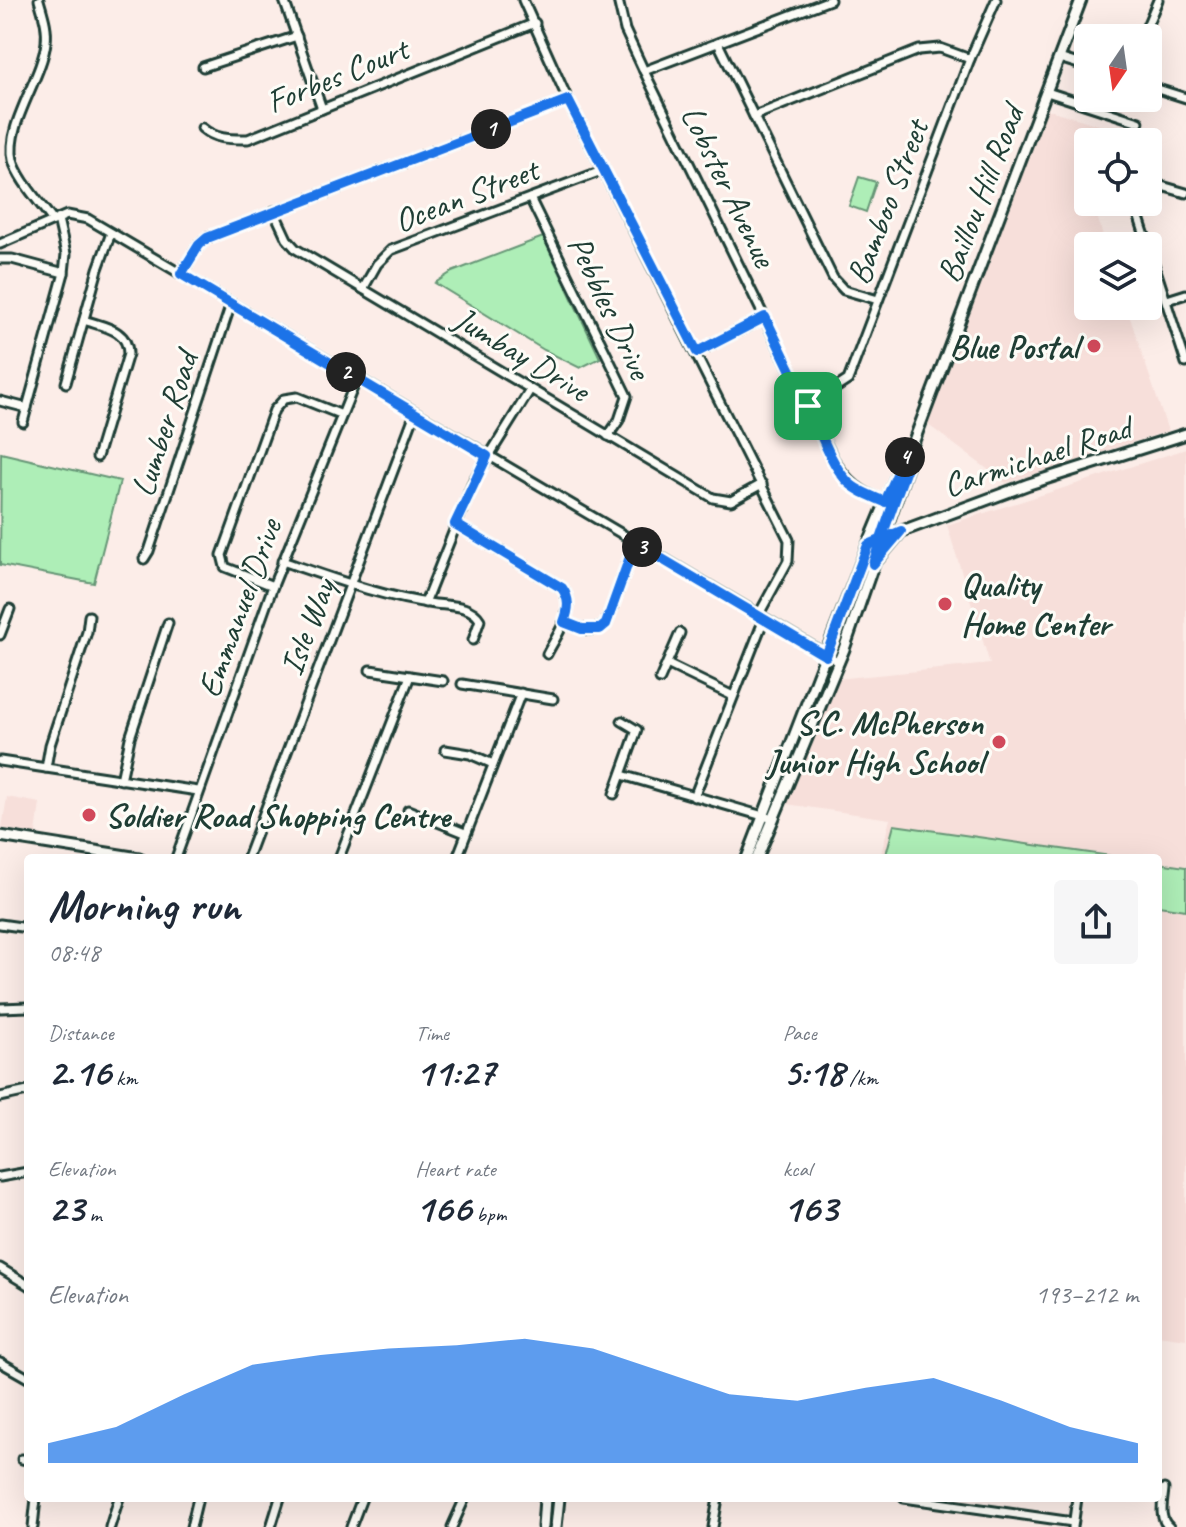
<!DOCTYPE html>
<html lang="en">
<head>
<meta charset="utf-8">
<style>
  :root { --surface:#fff; --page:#f6f6f7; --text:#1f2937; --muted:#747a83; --accent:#1a73e8 }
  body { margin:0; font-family:Caveat,sans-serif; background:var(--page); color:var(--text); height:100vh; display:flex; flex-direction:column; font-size:30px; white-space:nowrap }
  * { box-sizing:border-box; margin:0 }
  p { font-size:26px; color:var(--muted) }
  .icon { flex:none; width:44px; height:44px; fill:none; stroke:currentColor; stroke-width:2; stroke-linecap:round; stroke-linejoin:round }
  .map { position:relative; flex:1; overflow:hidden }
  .drawer { position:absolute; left:24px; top:854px; width:1138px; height:648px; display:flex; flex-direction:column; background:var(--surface); border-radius:8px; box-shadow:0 8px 32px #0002 }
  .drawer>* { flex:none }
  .needle { width:52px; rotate:193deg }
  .buttons { position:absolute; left:1074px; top:24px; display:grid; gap:16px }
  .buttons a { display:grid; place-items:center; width:88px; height:88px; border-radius:8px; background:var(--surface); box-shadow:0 8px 32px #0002; font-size:40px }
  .pin { position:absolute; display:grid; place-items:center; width:68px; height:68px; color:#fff; margin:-34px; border-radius:16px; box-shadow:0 4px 12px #0006 }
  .km { position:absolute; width:40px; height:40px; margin:-20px; border-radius:50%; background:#222; color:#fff; font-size:22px; line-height:40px; text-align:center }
  .round { display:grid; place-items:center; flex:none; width:84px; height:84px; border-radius:8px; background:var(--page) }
  .summary { display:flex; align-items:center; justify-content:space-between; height:136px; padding:0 24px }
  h1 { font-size:44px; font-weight:600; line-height:60px }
  .figures { display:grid; grid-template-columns:repeat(3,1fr); gap:12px; height:136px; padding:8px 24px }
  .figures div { display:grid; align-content:center }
  .figures b { font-size:40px; font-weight:600 }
  .figures small { font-size:22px; font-weight:400 }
  .figures p { font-size:22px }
  .chart { height:224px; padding:16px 24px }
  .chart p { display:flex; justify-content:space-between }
  .chart svg { width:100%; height:144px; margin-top:8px; fill:var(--accent); opacity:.7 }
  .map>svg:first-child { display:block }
</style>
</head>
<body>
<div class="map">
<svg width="1186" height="1527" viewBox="0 0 1186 1527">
  <rect width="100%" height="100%" fill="#fcede8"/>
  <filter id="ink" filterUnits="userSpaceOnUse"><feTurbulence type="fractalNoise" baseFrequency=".0125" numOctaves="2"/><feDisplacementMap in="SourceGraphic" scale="16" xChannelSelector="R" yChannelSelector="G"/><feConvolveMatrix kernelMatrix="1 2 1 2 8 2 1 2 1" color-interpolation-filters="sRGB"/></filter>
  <g filter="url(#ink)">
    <g fill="#f7dfda">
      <path d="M1043,108L1112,129L1108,142H1088V202H1093L1106,246H1088V306H1126L1168,431L1006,483L923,421Z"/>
      <path d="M1186,449V1339L1158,1335V858H880L890,819L786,804L836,679L990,664L947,525Z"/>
      <path d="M7,797L40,803L36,834L2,828Z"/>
    </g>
    <g fill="#aeeeb7" stroke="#669676" stroke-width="2">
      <path d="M859,177L876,182L866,212L849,206Z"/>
      <path d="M543,237L600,358L580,368L544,350L435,283L452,272Z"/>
      <path d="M1,453L120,481L94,583L0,565Z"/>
      <path d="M894,825L1125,858H885Z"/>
      <path d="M1158,863L1186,867V910L1158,906Z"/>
    </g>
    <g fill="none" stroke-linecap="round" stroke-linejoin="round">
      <defs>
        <g id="minor">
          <path d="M39,0C43,14 48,28 46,42C42,79 5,125 13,160C17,178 42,205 53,221"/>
          <path d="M284,0L322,109"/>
          <path d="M523,0L568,100L789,540L788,561L758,616"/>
          <path d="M618,0L625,30L644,71L834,460C848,483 861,492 885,502"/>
          <path d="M1142,38L1158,0"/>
          <path d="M718,43L833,278L844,290L878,300"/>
          <path d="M1059,58L1088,67"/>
          <path d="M203,67L297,36"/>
          <path d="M644,71L830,0"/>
          <path d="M1148,86L1186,98"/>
          <path d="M1047,92L1139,122"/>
          <path d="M754,116L919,50L940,48L970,59"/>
          <path d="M202,128C216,140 231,139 248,139L535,23"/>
          <path d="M1148,151L1150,143"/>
          <path d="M1148,182L1186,193"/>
          <path d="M530,198L627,396L619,420L608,436"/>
          <path d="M1134,202L1186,363"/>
          <path d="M274,211L287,239L296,249L713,498L731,501L762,484"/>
          <path d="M0,244L67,215L88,219L839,662"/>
          <path d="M0,259H12L64,273"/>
          <path d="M181,274L199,245L207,238L568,100"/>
          <path d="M363,289L377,264L391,250L604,170"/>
          <path d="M1167,300L1186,294"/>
          <path d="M84,320C104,327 128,329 128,354L97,457"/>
          <path d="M697,352L765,317"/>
          <path d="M66,383L98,269L111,233"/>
          <path d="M0,401L27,408"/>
          <path d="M808,406L848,380L970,59L996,0"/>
          <path d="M23,422L64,273L66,254L58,219"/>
          <path d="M455,524L562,588C578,609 557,634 547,654"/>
          <path d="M144,559L149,551L231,304"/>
          <path d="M282,561C332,578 382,597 435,604C451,606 471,605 480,620L473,640"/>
          <path d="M273,586L225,567L222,555L274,410L284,399L297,397L342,415"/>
          <path d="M425,603L474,480L530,390"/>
          <path d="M564,622C579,628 593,635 606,624L635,543"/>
          <path d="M0,635L10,609"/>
          <path d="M667,664L733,696"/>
          <path d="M370,670L443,681"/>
          <path d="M660,679L680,633"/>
          <path d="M462,684L553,699"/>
          <path d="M445,750L470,754L493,764"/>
          <path d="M0,761L198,791"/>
          <path d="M46,768L50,745L87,632L89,616"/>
          <path d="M622,775L773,819"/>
          <path d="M121,780L130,738L168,623"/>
          <path d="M614,794L637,730L622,721"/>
          <path d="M694,797L764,619"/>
          <path d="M408,810L465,833"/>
          <path d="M176,858L273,586L357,378"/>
          <path d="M247,858L415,413"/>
          <path d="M339,858L410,676"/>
          <path d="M457,858L521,693"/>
          <path d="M0,924L28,928"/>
          <path d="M0,1008L28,1007"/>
          <path d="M0,1097L28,1091"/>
          <path d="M0,1177L28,1172"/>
          <path d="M0,1268L28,1285"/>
          <path d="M0,1362L28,1378"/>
          <path d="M22,1459L28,1460"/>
          <path d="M1164,1489C1163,1502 1158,1518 1169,1527"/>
          <path d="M904,1498L1073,1522"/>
          <path d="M33,1527L36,1498"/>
          <path d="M110,1527L119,1498"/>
          <path d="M191,1527L198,1498"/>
          <path d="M271,1527L280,1498"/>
          <path d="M351,1527L362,1498"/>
          <path d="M452,1527L465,1498"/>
          <path d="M713,1527L718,1498"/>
          <path d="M1073,1527L1077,1498"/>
        </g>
        <g id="major">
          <path d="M878,540L1029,484L1186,434"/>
          <path d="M878,559L899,534"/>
          <path d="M0,836L139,858"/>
          <path d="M747,858L868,545L905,456"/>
          <path d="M757,858L844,649L910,459L912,446L1081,0"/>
          <path d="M543,1527L545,1498"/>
          <path d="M556,1527L559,1498"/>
        </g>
      </defs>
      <use href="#minor" stroke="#1f3d34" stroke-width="13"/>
      <use href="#major" stroke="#1f3d34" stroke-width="15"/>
      <use href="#minor" stroke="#fdfcf7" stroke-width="7"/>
      <use href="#major" stroke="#fdfcf7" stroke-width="9"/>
    </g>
  </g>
  <g fill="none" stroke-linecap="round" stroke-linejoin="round" filter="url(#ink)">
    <defs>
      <path id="route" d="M808,406L765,317L697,352L568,100L207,238L199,245L181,274L487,456L455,524L562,588C570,599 569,609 564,622L582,629H600L606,624L635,543L826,656L868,545L901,531L873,564C884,528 897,494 910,459V451L905,456L885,502C872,496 856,491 846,480C829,460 820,430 808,406"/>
    </defs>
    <use href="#route" stroke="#fff" stroke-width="16"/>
    <use href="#route" stroke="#1a73e8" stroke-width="10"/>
  </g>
  <g fill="#d1495b" stroke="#fdfcf7" stroke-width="3">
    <circle cx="1094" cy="346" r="8"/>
    <circle cx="945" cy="604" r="8"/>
    <circle cx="999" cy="742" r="8"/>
    <circle cx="89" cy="815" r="8"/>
  </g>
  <g text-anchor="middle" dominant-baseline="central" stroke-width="6" stroke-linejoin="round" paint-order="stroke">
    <g font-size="34" fill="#1f3d34" stroke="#fdfcf7">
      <text transform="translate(337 75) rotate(-22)">Forbes Court</text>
      <text transform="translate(729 186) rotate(64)">Lobster Avenue</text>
      <text transform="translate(980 194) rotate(-69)">Baillou Hill Road</text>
      <text transform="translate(466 195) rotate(-21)">Ocean Street</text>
      <text transform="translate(887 202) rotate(-69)">Bamboo Street</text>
      <text transform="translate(610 307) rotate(65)">Pebbles Drive</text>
      <text transform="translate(522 354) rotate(31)">Jumbay Drive</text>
      <text transform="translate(164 424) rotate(-72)">Lumber Road</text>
      <text transform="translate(1037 456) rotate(-18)">Carmichael Road</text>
      <text transform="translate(239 608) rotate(-70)">Emmanuel Drive</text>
      <text transform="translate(307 627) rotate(-69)">Isle Way</text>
    </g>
    <g font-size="34" font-weight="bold" fill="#1f3d34" stroke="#fdfcf7" text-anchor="end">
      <text x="1078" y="346">Blue Postal</text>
      <text x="961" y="584" text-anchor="start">Quality<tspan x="961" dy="39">Home Center</tspan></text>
      <text x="983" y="722">S.C. McPherson<tspan x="983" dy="39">Junior High School</tspan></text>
      <text x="105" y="815" text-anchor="start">Soldier Road Shopping Centre</text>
    </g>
  </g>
</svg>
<div class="buttons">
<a><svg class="needle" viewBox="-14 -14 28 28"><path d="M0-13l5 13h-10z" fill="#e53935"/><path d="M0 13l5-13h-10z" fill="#747a83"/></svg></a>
<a><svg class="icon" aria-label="locate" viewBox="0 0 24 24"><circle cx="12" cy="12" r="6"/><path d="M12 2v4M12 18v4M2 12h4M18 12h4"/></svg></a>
<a><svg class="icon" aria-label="layers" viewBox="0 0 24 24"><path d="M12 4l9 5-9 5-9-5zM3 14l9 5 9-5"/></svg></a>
</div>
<div class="pin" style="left:808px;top:406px;background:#1e9e55"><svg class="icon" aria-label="arrive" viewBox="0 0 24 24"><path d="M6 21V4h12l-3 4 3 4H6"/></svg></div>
<b class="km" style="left:491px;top:129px">1</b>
<b class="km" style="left:346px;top:372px">2</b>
<b class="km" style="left:642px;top:547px">3</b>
<b class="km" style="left:905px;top:457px">4</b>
<section class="drawer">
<div class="summary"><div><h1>Morning run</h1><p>08:48</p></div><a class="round"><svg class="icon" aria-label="share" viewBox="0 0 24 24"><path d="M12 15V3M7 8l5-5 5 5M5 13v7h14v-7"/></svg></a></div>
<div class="figures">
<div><p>Distance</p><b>2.16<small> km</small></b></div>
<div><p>Time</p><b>11:27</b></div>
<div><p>Pace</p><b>5:18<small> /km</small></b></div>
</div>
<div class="figures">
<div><p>Elevation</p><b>23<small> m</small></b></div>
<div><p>Heart rate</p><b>166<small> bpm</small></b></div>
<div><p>kcal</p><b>163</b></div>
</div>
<div class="chart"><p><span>Elevation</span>193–212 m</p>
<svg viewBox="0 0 160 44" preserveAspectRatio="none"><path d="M0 44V38L10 33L20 23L30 14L40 11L50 9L60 8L70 6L80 9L90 16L100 23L110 25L120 21L130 18L140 25L150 33L160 38V44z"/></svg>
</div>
</section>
</div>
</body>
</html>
